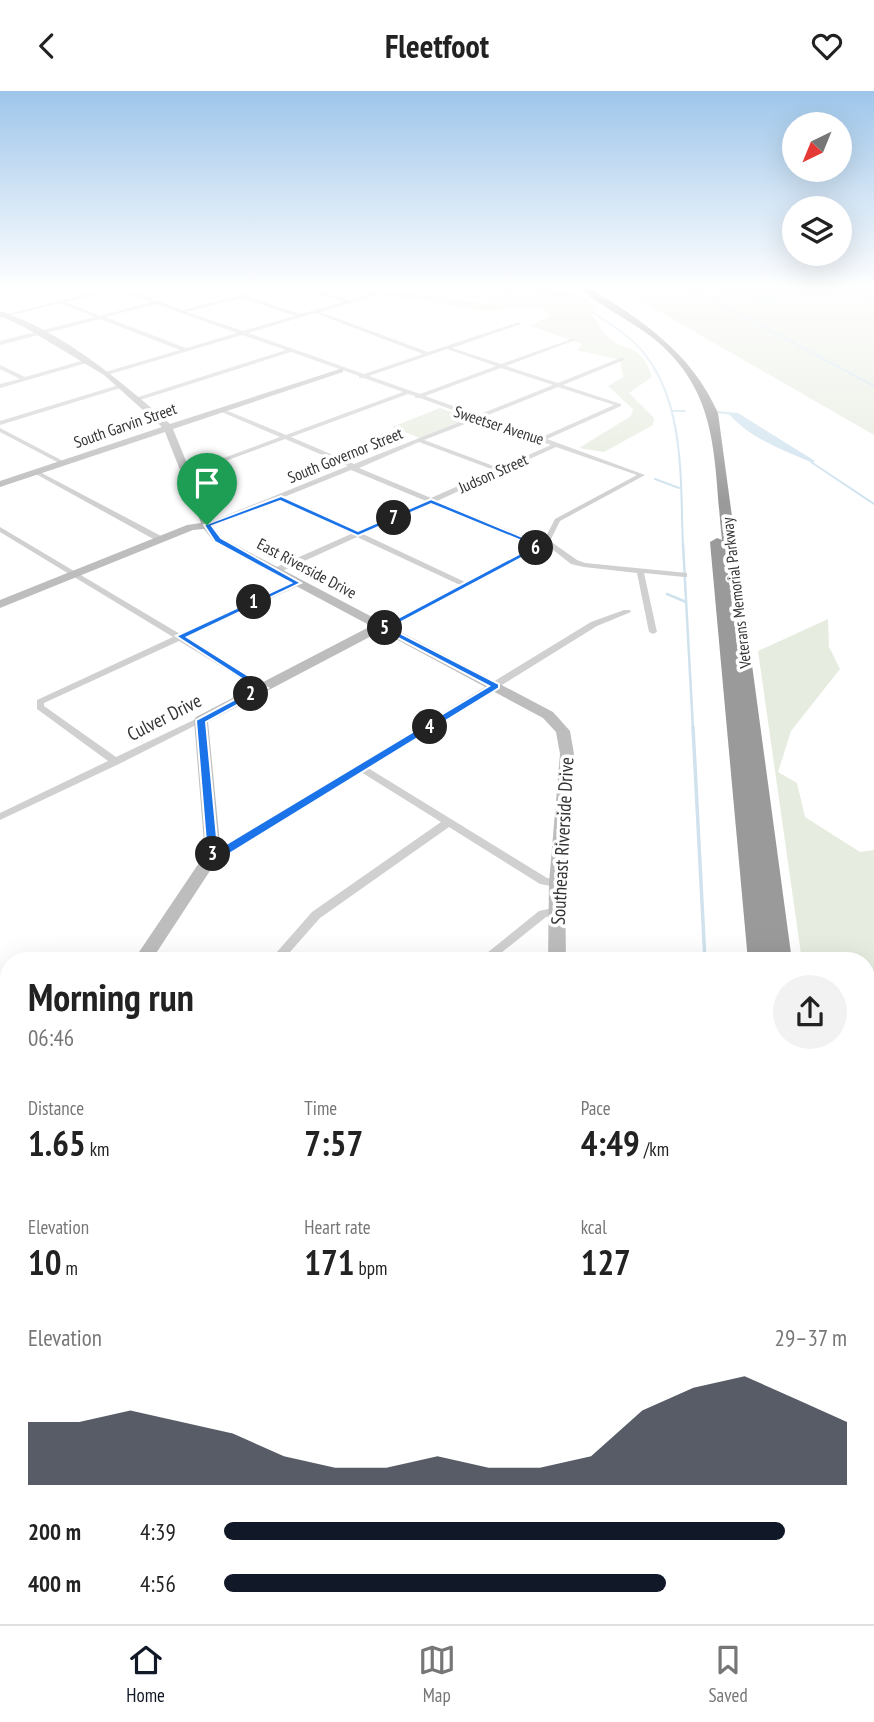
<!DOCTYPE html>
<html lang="en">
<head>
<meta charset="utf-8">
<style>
  :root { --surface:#fff; --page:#f2f2f2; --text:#222; --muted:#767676; --line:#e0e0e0; --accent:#111827 }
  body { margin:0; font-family:"PT Sans Narrow",sans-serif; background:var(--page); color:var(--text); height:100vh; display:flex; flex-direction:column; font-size:26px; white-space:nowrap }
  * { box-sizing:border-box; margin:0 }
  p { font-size:23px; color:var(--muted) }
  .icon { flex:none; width:38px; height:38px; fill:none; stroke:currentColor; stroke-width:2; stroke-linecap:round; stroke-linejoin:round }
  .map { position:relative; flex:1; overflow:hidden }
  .side { position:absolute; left:0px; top:861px; width:875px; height:672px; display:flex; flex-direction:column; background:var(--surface); border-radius:28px 28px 0 0; box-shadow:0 7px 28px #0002 }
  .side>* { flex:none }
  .needle { width:46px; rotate:223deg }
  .fabs { position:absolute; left:782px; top:21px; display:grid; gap:14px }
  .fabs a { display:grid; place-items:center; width:70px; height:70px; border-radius:50%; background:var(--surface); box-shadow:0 7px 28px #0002; font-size:35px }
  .pin { position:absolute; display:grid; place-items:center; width:60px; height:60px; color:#fff; margin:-72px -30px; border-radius:50% 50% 50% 0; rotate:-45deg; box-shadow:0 0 7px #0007 }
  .pin .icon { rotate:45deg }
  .km { position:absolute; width:35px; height:35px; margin:-18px; border-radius:50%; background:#222; color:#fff; font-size:19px; line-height:35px; text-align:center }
  .round { display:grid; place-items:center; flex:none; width:74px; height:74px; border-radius:37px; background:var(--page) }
  .summary { display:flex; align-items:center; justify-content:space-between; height:119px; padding:0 28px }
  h1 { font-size:38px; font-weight:700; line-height:52px }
  .metrics { display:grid; grid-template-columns:repeat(3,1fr); gap:10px; height:119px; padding:7px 28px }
  .metrics div { display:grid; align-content:center }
  .metrics b { font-size:35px; font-weight:700 }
  .metrics small { font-size:19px; font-weight:400 }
  .metrics p { font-size:19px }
  .chart { height:196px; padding:14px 28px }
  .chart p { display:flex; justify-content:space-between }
  .chart svg { width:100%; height:126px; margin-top:7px; fill:var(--accent); opacity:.7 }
  ul { padding:0 28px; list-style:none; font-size:23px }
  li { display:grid; grid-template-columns:112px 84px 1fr; align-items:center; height:52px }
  li i { height:18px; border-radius:9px; background:var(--accent) }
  header { display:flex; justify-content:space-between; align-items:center; height:91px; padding:0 28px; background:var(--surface); font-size:32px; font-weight:700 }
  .tab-bar { display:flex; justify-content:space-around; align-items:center; height:98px; border-top:2px solid var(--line); background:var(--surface); font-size:19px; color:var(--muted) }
  .tab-bar a { display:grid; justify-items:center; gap:4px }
  .tab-bar .selected { color:var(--accent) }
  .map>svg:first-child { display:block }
</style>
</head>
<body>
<header><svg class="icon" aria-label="back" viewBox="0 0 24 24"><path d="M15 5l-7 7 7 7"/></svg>Fleetfoot<svg class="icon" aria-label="heart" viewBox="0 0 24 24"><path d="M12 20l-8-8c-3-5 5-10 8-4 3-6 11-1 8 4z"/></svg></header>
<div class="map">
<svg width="874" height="1533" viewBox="0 0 874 1533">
  <rect width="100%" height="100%" fill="#fff"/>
  <g fill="#e6ecdf">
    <path d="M339,195H368L488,213L495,210L397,195H562L596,215L598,219L588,221C596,226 598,236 605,243C623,264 641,249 652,286L629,302L654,327L653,334L604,361L579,357L631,325L633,318L608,295L623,286L620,269L577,259L582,253L531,235L550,224C538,211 509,218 493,219C468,220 443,211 418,209C391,206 365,205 339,195Z"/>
    <path d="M615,195H712L724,201L770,212L789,196L826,195L824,199L831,202L871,207L874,210V344Z"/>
    <path d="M440,317L468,327L420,347L392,336Z"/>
    <path d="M828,528L829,556L840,578L791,640L778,681L797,692L805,726L860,761L874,759V1083L866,1081V870H802L758,560Z"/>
  </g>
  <g fill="#cfe2ee">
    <path d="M712,195H795L770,212L724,201Z"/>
    <path d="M826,195H874V210L824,199Z"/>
    <path d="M727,321L738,322L815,370L813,372C782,359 749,347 727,321Z"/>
  </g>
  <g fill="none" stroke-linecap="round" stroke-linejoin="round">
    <g stroke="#cfe2ee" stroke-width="2">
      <path d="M687,195L874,295"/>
      <path d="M592,221C610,233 629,244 643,261C686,313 680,392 683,455"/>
      <path d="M672,320H685"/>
      <path d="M718,321L733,323"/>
      <path d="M811,371L874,413"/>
      <path d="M655,388L679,397"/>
    </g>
    <g stroke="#cfe2ee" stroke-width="2.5">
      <path d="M683,453L693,638"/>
      <path d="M667,503L686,511"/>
    </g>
    <path stroke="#cfe2ee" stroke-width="3.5" d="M693,636L705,870"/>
    <path stroke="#cfe2ee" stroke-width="5" d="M740,1524V1533"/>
    <g fill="#d0d0d0" fill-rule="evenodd">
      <path d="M26,195H33L0,203V201Z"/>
      <path d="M108,195L118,196L183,219L276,195H282L246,205L300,223L344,211L297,195H303L349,209L375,202L377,204L320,221L428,261L519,231L521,233L452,257L501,273L575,247V249L506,275L558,292L620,267H624V269L563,294L621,313V315L547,348L645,384L560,430L550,450L577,469L585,472L687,482V486H684L644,482L657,541L653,543L649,541L637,482L584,476L571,473L547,454L384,539H381V535L460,494L357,446L278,482H272V478L351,443L278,408L209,435H205V433L348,375L285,348L190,383H186V381L280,346L219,320V318H223L286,344L403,301L364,287H359V285L291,261L137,310L135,309V307L286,259L242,244L107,284L105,281L180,259L100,228L0,254V250L95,226L60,212L0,227V225L111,197ZM116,198L152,211L100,225L65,211ZM241,207L295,225L243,240L187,221ZM156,213L237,242L186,257L105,226ZM315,222L423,263L364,283L248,242ZM447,258L496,275L420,303L369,285ZM501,277L553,294L478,324L425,305ZM558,296L614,314L542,346L483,326ZM408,303L415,305V307H420L472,326L354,373L291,346ZM478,328L551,354L499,377L424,349ZM419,351L494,379L431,407L359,377ZM556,356L637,384L555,428L543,451L540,452L437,410ZM351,379L426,410L357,440L284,406ZM431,412L534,455L465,491L363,443Z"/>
      <path d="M528,195L553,197L566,206L562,207L550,199Z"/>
      <path d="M88,268L90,271L0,297V293L20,288L0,278V274L25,286Z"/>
      <path d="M122,293L124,294V296L0,334V330Z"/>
      <path d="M0,337L65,371L66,372L61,373L0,341Z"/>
      <path d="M36,379L163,446L164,448L157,450L34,382L33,381Z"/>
      <path d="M0,436L180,543L294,490H300V494L186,547L267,597L263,600L260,599L179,550L44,612V615L116,666L198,627L201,626L206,629L119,673L0,729V722L108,670L37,618V609L173,546L0,441Z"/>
      <path d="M624,519H630L631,521L597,535L368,677L547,787L561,789L562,792L561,795L557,796L540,793L449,736L320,827L282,870H269L312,821L441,731L361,681L229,762L213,767L208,763L209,760L222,757L591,531Z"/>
      <path d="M557,816L561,817L563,820L561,823L546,826L491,870H477L539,820Z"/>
      <path d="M9,1243V1261L0,1266V1248Z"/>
      <path d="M77,1524H98L94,1533H73Z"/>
    </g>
    <g fill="#bdbdbd" fill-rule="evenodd">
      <path d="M0,220C65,242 119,289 170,333L343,277V281L173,338L212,434L222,447L553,621L570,640L574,663L565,792L566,870H548L549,792L560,663L556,641L543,627L381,540L208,631L221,763L151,870H133L205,763L194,629L196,626L371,535L214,451L204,438L193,439L0,517V509L187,434L201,432L165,341L0,396V390L162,336L104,284L26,237L0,225Z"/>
      <path d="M9,1061V1087L0,1092V1066Z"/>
      <path d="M866,1111L874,1113V1133L866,1131Z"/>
      <path d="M389,1524H417L413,1533H385Z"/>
    </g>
    <g fill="#9a9a9a" fill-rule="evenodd">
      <path d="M577,195H586C642,229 691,261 718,322L792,870H770L752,706L770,870H748L710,451L717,447L722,449C713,369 721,302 653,247C629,228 599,215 577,195Z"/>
      <path d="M866,1510L874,1517V1533H844L843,1524H866Z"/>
      <path d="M809,1524H843L844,1533H810Z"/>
    </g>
  </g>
  <linearGradient id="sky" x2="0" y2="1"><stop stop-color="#9ec6ea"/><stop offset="0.48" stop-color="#fff"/><stop offset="1" stop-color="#fff" stop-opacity="0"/></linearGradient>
  <rect width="874" height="409" fill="url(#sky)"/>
  <path fill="#1a73e8" stroke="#fff" stroke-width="2" fill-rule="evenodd" d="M281,405L358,440L431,408L544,455L390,537L499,593V597L229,763L213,767L207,763L196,629L256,597L176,545L291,492L215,451L204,434ZM280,410L358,445L431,413L534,455L379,537L489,595L218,758L206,631L268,597L187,546L301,492L221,447L212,435Z"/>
  <g text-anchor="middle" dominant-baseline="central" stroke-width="7" stroke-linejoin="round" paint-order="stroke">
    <g font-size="16" fill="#333" stroke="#fff">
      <text transform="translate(125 334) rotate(-19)">South Garvin Street</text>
      <text transform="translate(499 334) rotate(18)">Sweetser Avenue</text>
      <text transform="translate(345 364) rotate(-22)">South Governor Street</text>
      <text transform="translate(493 382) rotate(-24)">Judson Street</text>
      <text transform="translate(307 477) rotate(28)">East Riverside Drive</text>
      <text transform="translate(736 502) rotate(-97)">Veterans Memorial Parkway</text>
    </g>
    <g font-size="19" fill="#333" stroke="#fff">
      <text transform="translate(164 626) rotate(-27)">Culver Drive</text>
      <text transform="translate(562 750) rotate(-87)">Southeast Riverside Drive</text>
    </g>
  </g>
</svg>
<div class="fabs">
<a><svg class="needle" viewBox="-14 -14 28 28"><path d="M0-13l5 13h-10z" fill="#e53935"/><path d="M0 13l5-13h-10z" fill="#767676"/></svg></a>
<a><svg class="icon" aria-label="layers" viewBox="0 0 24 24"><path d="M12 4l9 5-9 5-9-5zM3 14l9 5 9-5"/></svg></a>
</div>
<div class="pin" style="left:207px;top:434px;background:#1e9e55"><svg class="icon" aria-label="arrive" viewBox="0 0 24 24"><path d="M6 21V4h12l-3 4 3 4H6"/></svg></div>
<b class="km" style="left:254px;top:511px">1</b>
<b class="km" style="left:251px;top:603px">2</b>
<b class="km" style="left:213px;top:763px">3</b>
<b class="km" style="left:430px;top:636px">4</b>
<b class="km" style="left:385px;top:537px">5</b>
<b class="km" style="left:536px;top:457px">6</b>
<b class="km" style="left:394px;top:427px">7</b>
<section class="side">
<div class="summary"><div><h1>Morning run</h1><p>06:46</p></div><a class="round"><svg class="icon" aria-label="share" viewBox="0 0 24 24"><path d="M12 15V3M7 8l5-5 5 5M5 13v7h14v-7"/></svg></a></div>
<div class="metrics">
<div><p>Distance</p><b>1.65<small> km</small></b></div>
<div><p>Time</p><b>7:57</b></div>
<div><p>Pace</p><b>4:49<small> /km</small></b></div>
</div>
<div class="metrics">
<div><p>Elevation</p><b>10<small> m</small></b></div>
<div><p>Heart rate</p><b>171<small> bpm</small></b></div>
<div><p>kcal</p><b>127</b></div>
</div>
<div class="chart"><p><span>Elevation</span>29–37 m</p>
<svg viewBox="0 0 160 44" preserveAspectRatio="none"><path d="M0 44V22L10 22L20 18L30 22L40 26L50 34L60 38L70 38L80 34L90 38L100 38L110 34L120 18L130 10L140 6L150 14L160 22V44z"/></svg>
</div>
<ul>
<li><b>200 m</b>4:39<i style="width:90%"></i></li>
<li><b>400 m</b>4:56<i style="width:71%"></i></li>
</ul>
</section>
</div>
<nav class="tab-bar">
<a class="selected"><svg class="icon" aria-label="home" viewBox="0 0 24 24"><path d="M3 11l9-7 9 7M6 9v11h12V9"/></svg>Home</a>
<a><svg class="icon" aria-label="map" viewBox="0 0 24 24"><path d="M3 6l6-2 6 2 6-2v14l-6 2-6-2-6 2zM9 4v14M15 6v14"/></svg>Map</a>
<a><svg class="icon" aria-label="saved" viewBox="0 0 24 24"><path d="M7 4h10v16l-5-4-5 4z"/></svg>Saved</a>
</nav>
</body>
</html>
